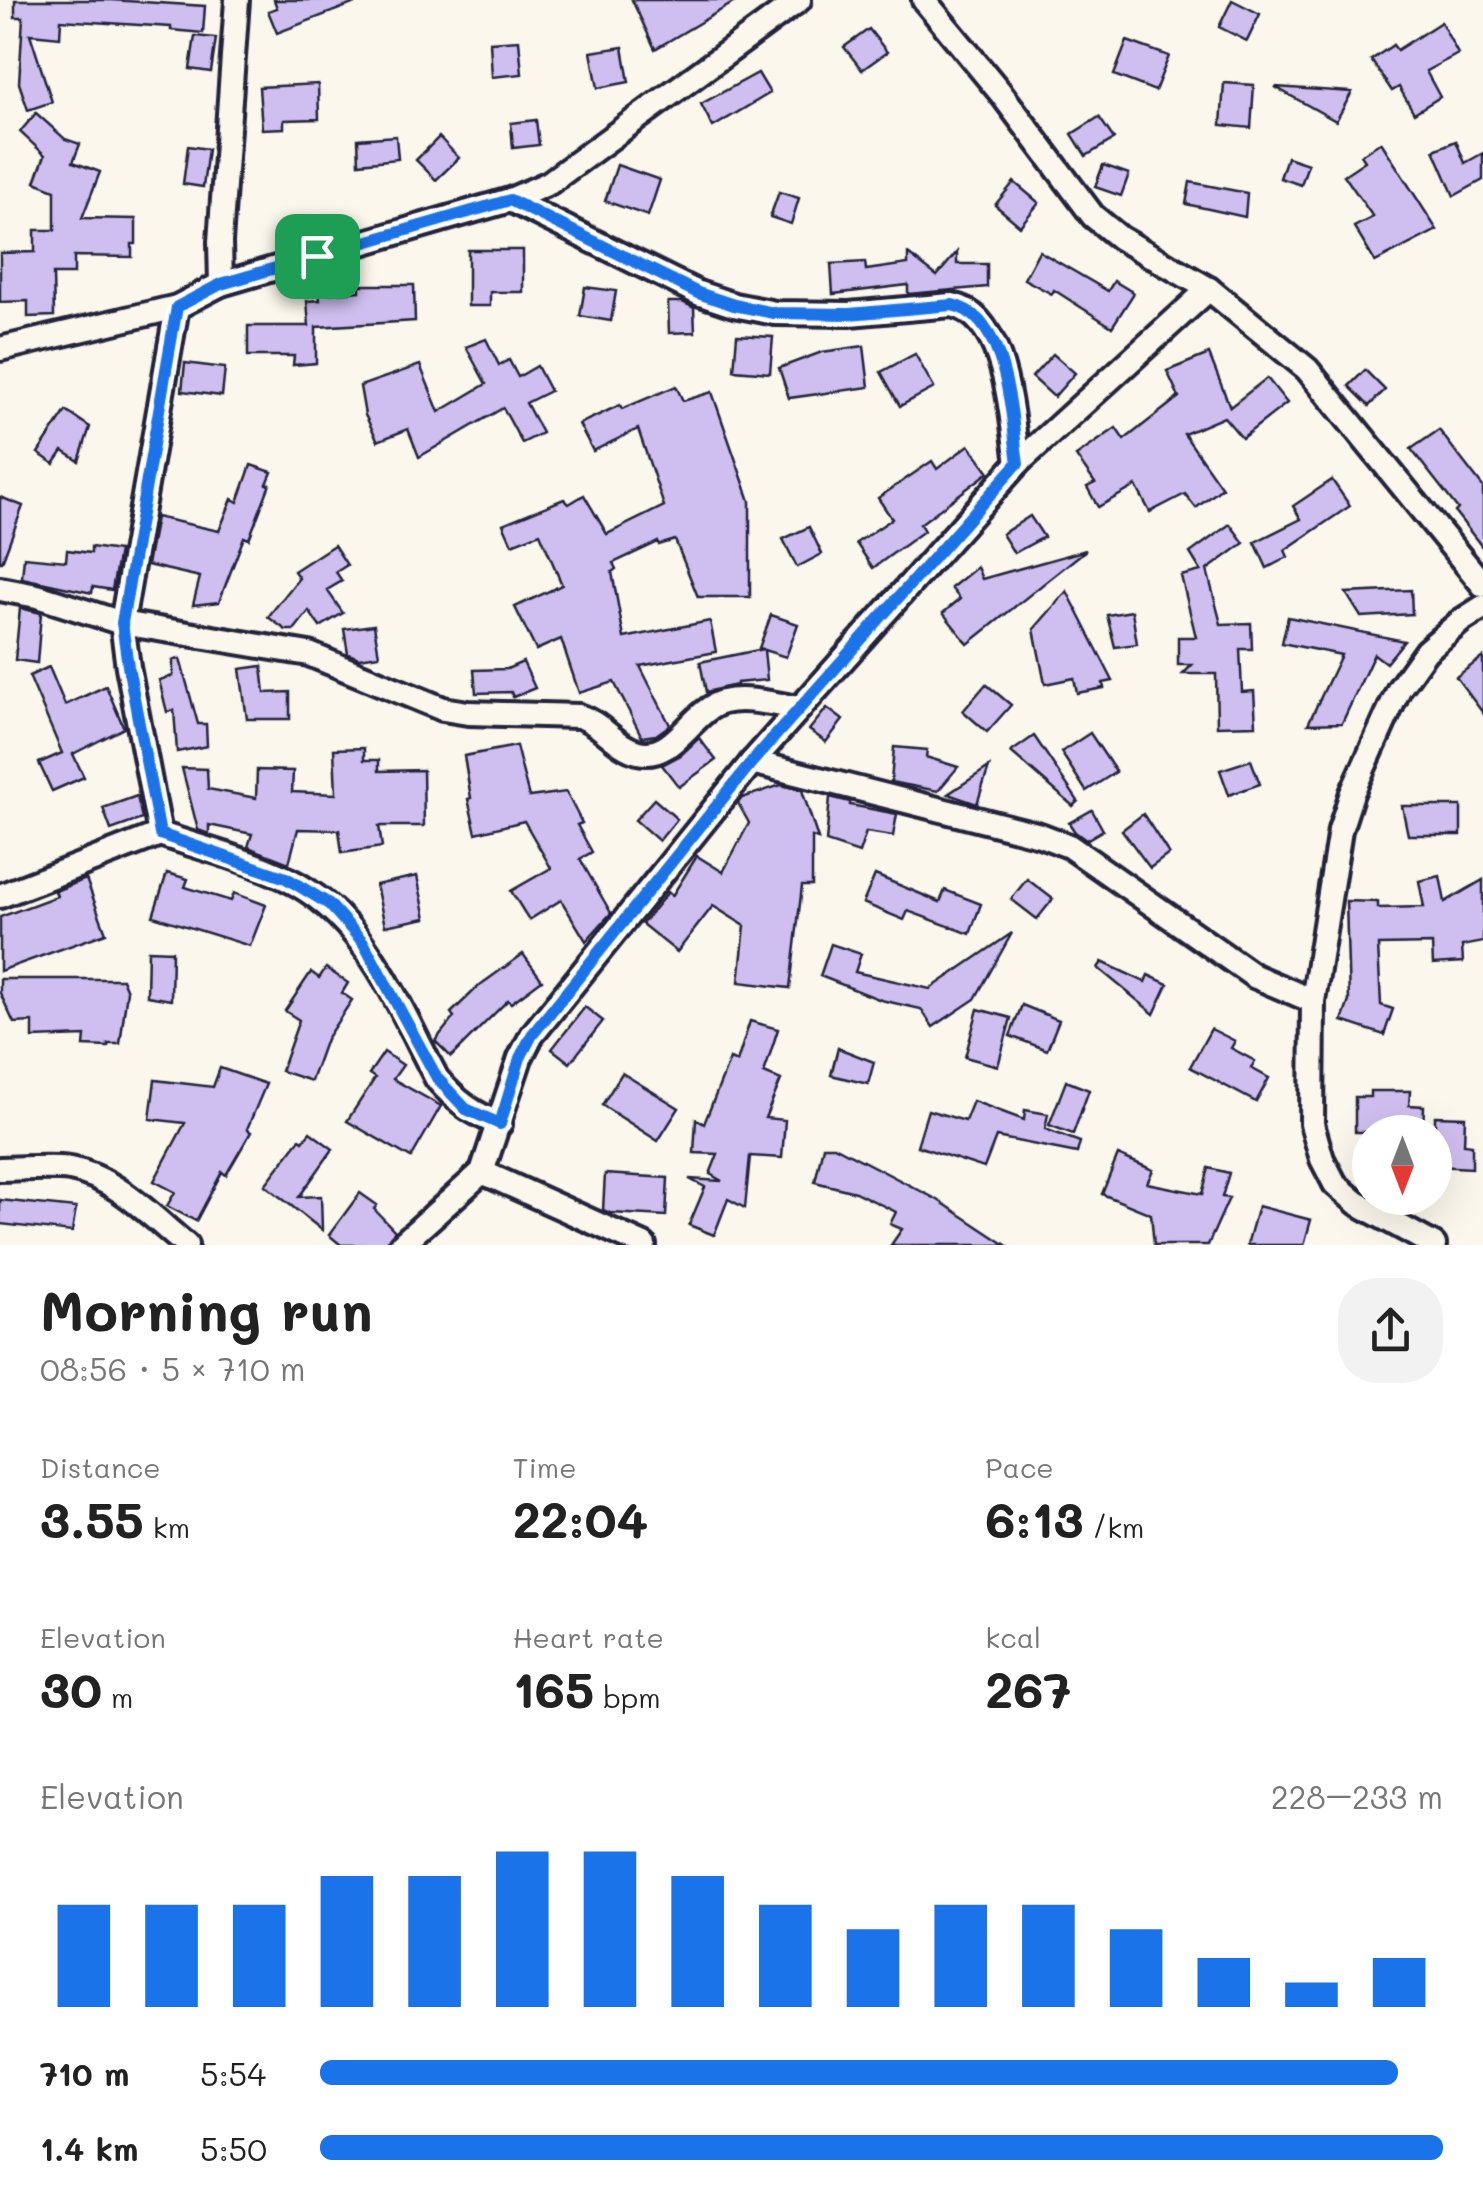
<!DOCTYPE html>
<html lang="en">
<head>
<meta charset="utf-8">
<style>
  :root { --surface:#fff; --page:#f2f2f2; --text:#222; --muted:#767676; --accent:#1a73e8 }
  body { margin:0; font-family:Mali,sans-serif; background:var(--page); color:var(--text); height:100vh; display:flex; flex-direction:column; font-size:38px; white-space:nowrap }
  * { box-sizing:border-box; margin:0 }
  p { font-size:32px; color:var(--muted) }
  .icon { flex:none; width:55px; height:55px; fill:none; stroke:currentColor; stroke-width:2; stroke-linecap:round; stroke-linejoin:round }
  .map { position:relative; height:1245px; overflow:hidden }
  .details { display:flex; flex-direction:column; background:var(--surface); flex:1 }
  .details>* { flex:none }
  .needle { width:65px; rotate:180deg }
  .controls { position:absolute; left:1352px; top:1115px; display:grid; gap:20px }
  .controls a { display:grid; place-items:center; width:100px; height:100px; border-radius:50%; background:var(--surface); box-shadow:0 10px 40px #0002; font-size:50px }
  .pin { position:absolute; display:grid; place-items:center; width:85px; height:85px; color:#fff; margin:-42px; border-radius:20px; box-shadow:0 5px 15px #0006 }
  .round { display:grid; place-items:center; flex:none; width:105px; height:105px; border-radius:40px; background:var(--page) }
  .summary { display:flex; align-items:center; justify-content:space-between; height:170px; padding:0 40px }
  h1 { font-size:55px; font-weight:800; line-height:75px }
  .figures { display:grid; grid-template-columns:repeat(3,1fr); gap:15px; height:170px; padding:10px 40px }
  .figures div { display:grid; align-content:center }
  .figures b { font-size:50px; font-weight:800 }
  .figures small { font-size:28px; font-weight:400 }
  .figures p { font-size:28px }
  .chart { height:280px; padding:20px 40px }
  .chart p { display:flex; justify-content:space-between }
  .chart svg { width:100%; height:180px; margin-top:10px; stroke:var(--accent); stroke-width:6 }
  ul { padding:0 40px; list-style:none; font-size:32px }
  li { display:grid; grid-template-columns:160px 120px 1fr; align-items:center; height:75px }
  li i { height:25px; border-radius:12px; background:var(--accent) }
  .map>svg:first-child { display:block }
</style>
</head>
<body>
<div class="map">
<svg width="1483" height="1245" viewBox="0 0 1483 1245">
  <rect width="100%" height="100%" fill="#fbf7ec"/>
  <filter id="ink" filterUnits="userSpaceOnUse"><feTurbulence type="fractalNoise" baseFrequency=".01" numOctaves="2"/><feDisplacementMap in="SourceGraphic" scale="20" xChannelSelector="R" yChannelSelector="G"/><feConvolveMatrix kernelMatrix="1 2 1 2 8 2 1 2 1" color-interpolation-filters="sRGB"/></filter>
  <g filter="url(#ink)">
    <g fill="#cfbff0" stroke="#22223b" stroke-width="2.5">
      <path d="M15,0H111L205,6L203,33L171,30V27L61,20L60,37L30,34L52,102L28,110L19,83L23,17H15Z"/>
      <path d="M274,0H358V2L277,33L268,11L277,8Z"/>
      <path d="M632,0H738L655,49Z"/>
      <path d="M1232,0L1260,14L1247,41L1219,27Z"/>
      <path d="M1441,22L1458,54L1426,71L1440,97L1414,113L1399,87L1392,91L1371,60L1393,45L1397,50Z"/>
      <path d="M869,29L887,52L862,70L844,47Z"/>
      <path d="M195,36L216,38L211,72L190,69Z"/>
      <path d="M519,40L522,74L492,77L490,42Z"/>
      <path d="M1127,41L1169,56L1155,91L1114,75Z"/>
      <path d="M623,47L629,82L598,88L591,52Z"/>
      <path d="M758,73L770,93L713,127L701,104Z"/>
      <path d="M1224,83L1254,85L1251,128L1221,125Z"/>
      <path d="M318,84L319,119L284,120V128L262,129L259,87Z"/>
      <path d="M1275,87L1352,92L1336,121Z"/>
      <path d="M36,113L65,139L80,144L73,162L100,172L82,218L136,219V244H132V257L74,256V274H53L54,316L28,317V301L0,302V253L35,252V230H55V190L35,182L45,155L20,132Z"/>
      <path d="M1099,117L1114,139L1086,156L1072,134Z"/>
      <path d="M536,120L539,145L513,148L511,123Z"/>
      <path d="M396,136L398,159L359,163L358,139Z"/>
      <path d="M439,137L459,158L436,180L416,160Z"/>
      <path d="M1456,141L1465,163L1483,153V180L1454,196L1434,150Z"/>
      <path d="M1381,142L1437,230L1375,262L1354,227L1373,217L1344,175L1365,161L1361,155Z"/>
      <path d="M188,146L208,149L203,187L183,184Z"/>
      <path d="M1287,157L1308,164L1301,185L1280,178Z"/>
      <path d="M617,165L660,180L648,216L605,201Z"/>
      <path d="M1103,165L1129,174L1121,196L1095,187Z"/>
      <path d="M1014,182L1039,203L1020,226L995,205Z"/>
      <path d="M1190,182L1247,193L1245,217L1186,204Z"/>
      <path d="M779,192L799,198L791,224L770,217Z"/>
      <path d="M468,250H523V292H490V306H468Z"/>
      <path d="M1039,251L1108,291L1114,281L1134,293L1112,327L1054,290L1052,294L1024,279Z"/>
      <path d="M957,252V264H987V287L908,294V285L833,294L831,264L865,262L866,270L908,264V254L937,276Z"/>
      <path d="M360,285H414L415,321L316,327V363L293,365L294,356H248V326H309L307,301L320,300L319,294L360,291Z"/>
      <path d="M585,287L616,291L611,321L580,316Z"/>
      <path d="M668,302H682L694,308L695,332L669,333Z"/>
      <path d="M737,335L773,337L770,373L734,370Z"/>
      <path d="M486,339L499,365L509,360L518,377L537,366L550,391L526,403L542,433L522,443L503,408L419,457L408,429L378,441L365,415L360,386L420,365L439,412L486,384L466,347Z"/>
      <path d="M864,346L869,387L789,398L779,368L822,352Z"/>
      <path d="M915,354L934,388L900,406L881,372Z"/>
      <path d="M1053,354L1075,373L1054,397L1032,377Z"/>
      <path d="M1209,354L1230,407L1267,378L1287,403L1242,438L1224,417L1184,434L1222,488L1196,508L1185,494L1150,512L1136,486L1098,507L1087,487L1095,483L1076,456L1116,428L1124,440L1179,397L1167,371Z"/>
      <path d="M185,363L225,368L222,396L182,391Z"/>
      <path d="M1365,370L1385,390L1369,406L1349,386Z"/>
      <path d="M676,386L683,401L712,392L750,501V597H698L675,540L659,545L658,542L613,563L616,569L612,572L624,638L710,621L716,652L640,666L670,725L656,735L642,737L614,682L579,693L561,639L536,650L515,607L562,585L540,533L512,544L503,524L564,499L569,504L584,495L607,534L664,506L638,429L593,451L579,424L620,405L622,409Z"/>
      <path d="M66,411L90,427L79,461L63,451L54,464L38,453Z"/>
      <path d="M1439,430L1483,487V548L1455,512L1458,509L1411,449Z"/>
      <path d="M969,445L989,472L920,524L924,531L873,568L856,543L892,519L878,498L932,461L937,469Z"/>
      <path d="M251,465L272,472L267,484H270L249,539L244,537L219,602L193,605L200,577L147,565L156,517L219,531L232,499L238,502Z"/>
      <path d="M1332,480L1350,506L1285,550L1288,557L1267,568L1255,542L1301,519L1293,506Z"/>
      <path d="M0,497L23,506L2,562H0Z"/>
      <path d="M1030,516L1044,537L1014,553L1002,534Z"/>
      <path d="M1230,524L1244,543L1207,570L1221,624L1251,623L1252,649H1240L1242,692L1254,691L1256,725L1217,726L1216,674H1183L1192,665H1178V637H1196L1181,576L1201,571L1190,553Z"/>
      <path d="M809,527L822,554L797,567L783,539Z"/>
      <path d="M334,545L347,565L336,572L342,581L327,590L343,613L320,627L309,611L294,630H286L268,617L299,578L294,571Z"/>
      <path d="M91,547L119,551L112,590L93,587L92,593L22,578L24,557L66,561L67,550L91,553Z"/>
      <path d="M1086,550L968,644L943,613L960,599L951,588L977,567L982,579Z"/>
      <path d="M1411,590L1412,614L1361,617L1346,593Z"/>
      <path d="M1067,591L1113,681L1103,683L1104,688L1077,693L1074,678L1045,684L1034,629Z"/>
      <path d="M20,608L41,613L37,663L15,660Z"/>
      <path d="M1132,611L1137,644L1115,647L1107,615Z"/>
      <path d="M771,615L798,624L786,657L764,650L767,680L737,683V685L706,692L700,662L763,649L759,648Z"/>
      <path d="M1288,617L1404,641L1386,663L1374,654L1342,723L1308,724L1341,655L1282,643Z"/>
      <path d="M374,625L379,655L359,658L348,654L344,629Z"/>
      <path d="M1483,657V713L1456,677Z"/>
      <path d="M180,659L198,724H206L207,746L177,752L174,710L167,712L159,680L173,676V660Z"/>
      <path d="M523,662L535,688L513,697L511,692L476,693L474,670L507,669Z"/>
      <path d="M262,666L265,693L290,692V719H247L240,669Z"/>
      <path d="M49,667L65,705L106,686L124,728L73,754L84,777L52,791L39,763L62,753L29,676Z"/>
      <path d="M986,684L1011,705L987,732L963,711Z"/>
      <path d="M827,708L843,720L826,742L809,730Z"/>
      <path d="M1090,733L1116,772L1086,791L1061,752Z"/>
      <path d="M1034,736L1078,801L1073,806L1011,752Z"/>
      <path d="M699,738L716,760L679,787L662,765L681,755Z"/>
      <path d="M516,746L529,797L566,792L582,823L577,825L592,852L580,859L611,913L586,941L561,900L529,920L511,891L551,868L524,821L476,833L468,799L471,798L464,756Z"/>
      <path d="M894,747L927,750L926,757L958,767L938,791L891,782Z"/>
      <path d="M364,748V760H379V771L423,770L424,826H379L382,847L342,853L339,830L298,829L289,863L248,847L252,834L209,825V834L198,830L182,768L207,769L208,789L256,798L257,770L293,771L292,792L336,794L334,749Z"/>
      <path d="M1251,760L1260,784L1229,795L1220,770Z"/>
      <path d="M989,767L977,804L948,794Z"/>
      <path d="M781,785L802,790L818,839L812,837V886H802L790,988L739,982L745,926L713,906L677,952L642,924L668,892L672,896L697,856L723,872L749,823L738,803L742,798Z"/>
      <path d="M137,796L142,819L111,830L103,808Z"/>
      <path d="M830,797L850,802V805L897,814L893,836L866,832L859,853L826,842Z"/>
      <path d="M654,799L677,819L659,841L635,820Z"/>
      <path d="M1402,806H1461V835H1408Z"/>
      <path d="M1092,810L1103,830L1086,840L1075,832L1069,823Z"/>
      <path d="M1143,814L1169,854L1150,868L1122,830Z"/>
      <path d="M167,873L188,879L185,887L231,901L234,893L266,905L250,946L153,916Z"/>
      <path d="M875,875L940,902L945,890L981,904L970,934L908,911L904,920L863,903Z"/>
      <path d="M417,876L426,918L385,926L376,885Z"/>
      <path d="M1440,876L1445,902L1483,880V942L1462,946L1463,962L1433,964L1432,944L1378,945L1381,1005L1393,1009L1384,1035L1342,1021L1349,1001L1346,901L1378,902V908L1424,907L1419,881Z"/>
      <path d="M86,879L106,933L0,971V917L57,896L55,891Z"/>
      <path d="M1027,879L1053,899L1037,919L1011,899Z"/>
      <path d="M1012,933L975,999L933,1027L921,1009L881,1000L820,976L831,944L861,954L855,972L930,989Z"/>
      <path d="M148,950L172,951L171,1000L147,996Z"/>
      <path d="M523,954L542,980L511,1003L508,1000L451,1057L435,1041L454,1017L451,1013L480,985Z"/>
      <path d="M1102,962L1145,982L1148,975L1168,984L1154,1014L1098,968Z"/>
      <path d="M326,968L348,983L342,993L352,1000L326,1039L311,1081L281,1071L299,1020L285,1011L311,972L319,978Z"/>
      <path d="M0,979H122L127,991L120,1044H108V1047L84,1046L85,1036L33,1038V1022L14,1023L0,993Z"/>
      <path d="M1022,1005L1059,1020L1047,1050L1010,1036Z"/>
      <path d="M585,1007L603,1021L570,1063L552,1049Z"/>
      <path d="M978,1009L1011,1018L998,1066L965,1057Z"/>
      <path d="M750,1021L778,1029L764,1073L781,1080L765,1118L785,1120L782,1158L750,1156L745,1208L728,1199L714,1235L689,1225L705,1187L689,1179L722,1181L710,1174L718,1154L694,1153L696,1119L704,1124L730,1059L737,1062Z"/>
      <path d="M1211,1029L1235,1041L1231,1048L1255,1061L1251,1068L1269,1078L1256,1102L1190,1067Z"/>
      <path d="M838,1048L874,1062L868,1084L831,1075Z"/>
      <path d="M384,1052L403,1065L393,1079L441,1106L411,1158L347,1121L375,1078L369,1074Z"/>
      <path d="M220,1068L266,1084L247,1129L251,1132L226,1175L222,1172L196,1221L167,1206L175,1192L154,1181L185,1123L150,1119L155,1080L213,1087Z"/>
      <path d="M622,1073L679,1108L658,1141L602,1105Z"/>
      <path d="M1066,1081L1089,1090L1073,1134L1049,1125Z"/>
      <path d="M1370,1091H1410L1409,1105L1424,1106L1423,1132H1355V1097H1370Z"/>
      <path d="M973,1101L1024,1120L1025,1110L1048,1114L1045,1129L1080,1142L1077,1153L996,1137L984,1168L917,1146L928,1110L965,1121Z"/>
      <path d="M1435,1116L1465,1117L1464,1144L1472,1145V1168L1435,1166Z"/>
      <path d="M310,1132L333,1149L299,1197L321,1196L322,1230L265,1185L300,1139L303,1141Z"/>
      <path d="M823,1146H834L938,1200L1006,1245H891L902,1229L890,1224L896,1212L855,1192L815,1182Z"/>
      <path d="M1118,1155L1153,1170L1147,1183L1202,1194L1209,1168L1229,1173L1222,1197L1229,1198L1208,1245H1154L1151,1214L1102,1194Z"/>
      <path d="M605,1174L668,1178L666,1216L610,1213L603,1210Z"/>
      <path d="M360,1193L377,1205L374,1209L395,1231L386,1245H341L329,1235Z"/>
      <path d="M0,1200L76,1208L72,1232L0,1224Z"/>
      <path d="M1258,1206L1311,1220L1304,1245H1247Z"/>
    </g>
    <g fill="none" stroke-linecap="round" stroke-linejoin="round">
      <defs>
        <g id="minor">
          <path d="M924,0L1000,92L1093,216L1120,238L1209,289L1307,369L1483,585"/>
          <path d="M510,200L698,293L734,305L775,313L849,314L952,305C1007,316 1011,418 1018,463"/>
          <path d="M221,284L220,242L237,0"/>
          <path d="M0,349L177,307L221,284L510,200L549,183L799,0"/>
          <path d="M0,589L37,596L122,623L309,654L443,709L468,713L579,716C602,723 616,747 638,752C674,761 692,710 723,702C747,696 776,705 800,708"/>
          <path d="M752,762L1040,835L1069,846L1254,976L1313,1001"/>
          <path d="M160,834L128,667L122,623L177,307"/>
          <path d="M0,896L160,834C201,848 246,859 285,878C365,915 398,1005 437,1079C456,1101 473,1114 500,1124"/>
          <path d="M0,1169C22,1169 48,1166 70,1169C115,1177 152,1217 186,1245"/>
          <path d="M482,1172L644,1245"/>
          <path d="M401,1245L482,1172L520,1058L532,1035L752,762L1018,463L1209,289"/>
          <path d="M1434,1245L1357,1203L1335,1184L1322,1159L1312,1124L1313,1001L1340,830L1352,793L1399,689L1426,651L1461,621L1483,607"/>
        </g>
      </defs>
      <use href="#minor" stroke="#22223b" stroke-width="30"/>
      <use href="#minor" stroke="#fbf7ec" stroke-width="22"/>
    </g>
  </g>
  <g fill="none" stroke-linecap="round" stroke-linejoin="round" filter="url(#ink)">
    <defs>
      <path id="route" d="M510,200L698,293L734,305L774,313L849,314L952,305C1008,316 1011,417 1018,463L752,762L532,1035L520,1058L500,1124L466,1109L437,1078L363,942L329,904L286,878L160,834L128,666L122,623L177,307L221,284Z"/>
    </defs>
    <use href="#route" stroke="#fff" stroke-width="20"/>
    <use href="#route" stroke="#1a73e8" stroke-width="12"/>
  </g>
</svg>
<div class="controls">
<a><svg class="needle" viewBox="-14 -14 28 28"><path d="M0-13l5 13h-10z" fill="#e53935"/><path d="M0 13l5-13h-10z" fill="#767676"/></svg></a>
</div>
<div class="pin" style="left:317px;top:256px;background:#1e9e55"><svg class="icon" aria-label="arrive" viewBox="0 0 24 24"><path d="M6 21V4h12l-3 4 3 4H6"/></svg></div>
</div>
<section class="details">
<div class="summary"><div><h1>Morning run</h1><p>08:56 · 5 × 710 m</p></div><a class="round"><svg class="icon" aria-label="share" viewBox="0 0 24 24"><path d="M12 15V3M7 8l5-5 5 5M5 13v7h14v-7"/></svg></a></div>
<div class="figures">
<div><p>Distance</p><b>3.55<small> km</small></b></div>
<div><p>Time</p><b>22:04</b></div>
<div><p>Pace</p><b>6:13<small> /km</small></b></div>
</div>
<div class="figures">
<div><p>Elevation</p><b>30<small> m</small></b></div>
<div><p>Heart rate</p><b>165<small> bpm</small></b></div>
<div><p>kcal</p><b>267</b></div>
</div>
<div class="chart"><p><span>Elevation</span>228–233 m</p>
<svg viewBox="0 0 160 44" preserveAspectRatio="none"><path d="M5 44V19M15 44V19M25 44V19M35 44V12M45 44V12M55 44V6M65 44V6M75 44V12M85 44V19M95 44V25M105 44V19M115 44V19M125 44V25M135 44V32M145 44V38M155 44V32"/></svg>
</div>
<ul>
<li><b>710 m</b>5:54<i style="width:96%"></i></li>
<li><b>1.4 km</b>5:50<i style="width:100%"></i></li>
</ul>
</section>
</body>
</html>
